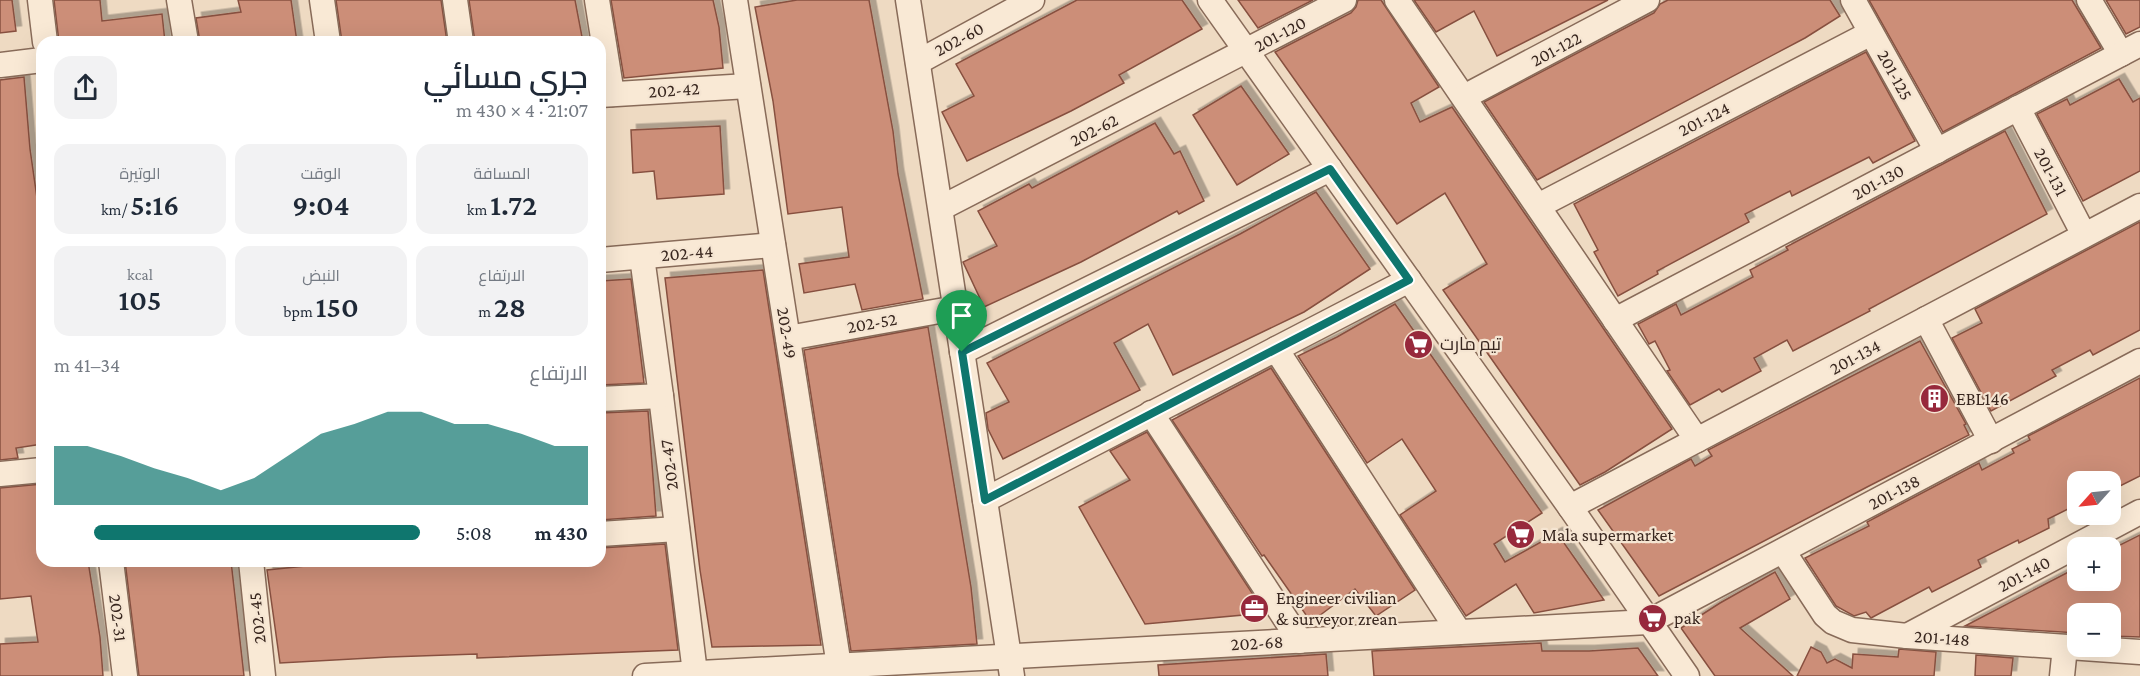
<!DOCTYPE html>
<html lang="ar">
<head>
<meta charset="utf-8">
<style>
  :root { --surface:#fff; --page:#f2f2f3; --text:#1f2937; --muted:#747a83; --accent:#0f766e }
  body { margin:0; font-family:"Crimson Pro",Cairo,serif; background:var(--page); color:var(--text); direction:rtl; height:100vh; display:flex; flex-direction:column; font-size:22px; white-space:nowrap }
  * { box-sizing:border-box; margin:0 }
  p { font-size:20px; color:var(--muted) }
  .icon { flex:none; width:33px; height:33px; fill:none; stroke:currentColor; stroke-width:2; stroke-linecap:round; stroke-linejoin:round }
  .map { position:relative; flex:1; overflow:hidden; direction:ltr }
  .details { position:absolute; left:36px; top:36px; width:570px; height:531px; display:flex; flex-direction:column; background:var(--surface); border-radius:18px; box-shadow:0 6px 24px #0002; direction:rtl }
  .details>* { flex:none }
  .needle { width:39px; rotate:243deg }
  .buttons { position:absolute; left:2067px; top:471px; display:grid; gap:12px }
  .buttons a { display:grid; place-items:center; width:54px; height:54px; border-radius:12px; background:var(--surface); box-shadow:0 6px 24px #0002; font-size:30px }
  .pin { position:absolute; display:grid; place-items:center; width:51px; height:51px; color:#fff; margin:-62px -26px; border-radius:50% 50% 50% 0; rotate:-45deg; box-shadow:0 0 6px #0007 }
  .pin .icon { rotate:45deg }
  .round { display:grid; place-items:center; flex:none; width:63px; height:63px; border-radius:18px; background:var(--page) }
  .overview { display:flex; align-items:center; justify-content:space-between; height:102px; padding:0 18px }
  h1 { font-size:33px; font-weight:600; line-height:45px }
  .stats { display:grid; grid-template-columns:repeat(3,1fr); gap:9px; height:102px; padding:6px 18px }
  .stats div { display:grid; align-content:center; border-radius:15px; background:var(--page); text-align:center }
  .stats b { font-size:30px; font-weight:600 }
  .stats small { font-size:16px; font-weight:400 }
  .stats p { font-size:16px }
  .chart { height:168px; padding:12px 18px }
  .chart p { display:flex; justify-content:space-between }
  .chart svg { width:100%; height:108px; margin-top:6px; fill:var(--accent); opacity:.7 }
  ul { padding:0 18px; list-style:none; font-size:20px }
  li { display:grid; grid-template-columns:96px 72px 1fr; align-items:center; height:45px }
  li i { height:15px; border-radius:8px; background:var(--accent) }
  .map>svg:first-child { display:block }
</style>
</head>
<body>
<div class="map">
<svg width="2140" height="676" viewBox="0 0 2140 676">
  <defs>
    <filter id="shadow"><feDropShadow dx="5.5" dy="-5.5" stdDeviation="0" flood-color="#0004"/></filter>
  </defs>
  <rect width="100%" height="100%" fill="#eedac2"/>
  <g fill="#cc8e78" stroke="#87503f" stroke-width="1.5" filter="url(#shadow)">
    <path d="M0,0H12L16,31L0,33Z"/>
    <path d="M54,0H100L102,21L162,14L165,42H59Z"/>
    <path d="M238,0H291L297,42H200L196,18L241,12Z"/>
    <path d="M336,0H441L447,42H342Z"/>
    <path d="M469,0H575L583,42H475Z"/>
    <path d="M611,0H713L719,27L723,68L624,78Z"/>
    <path d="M797,0H869L893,131L898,174L923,299L862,310L855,284L804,293L799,264L849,257L842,207L788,214L773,101L755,7Z"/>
    <path d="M1077,0H1182L1202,29L1119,75L1124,83L1071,111L967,161L942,112L974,96L956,64Z"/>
    <path d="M1238,0H1313L1258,28Z"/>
    <path d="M1358,0H1381L1439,87L1411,103L1420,122L1452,107L1672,429L1605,472L1580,485L1443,290L1487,264L1445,193L1397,224L1275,52L1351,13L1356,7Z"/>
    <path d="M1414,0H1608L1497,56L1474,11L1436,32Z"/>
    <path d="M1668,0H1830L1840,16L1805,38L1537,180L1484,102L1654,13L1660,4Z"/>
    <path d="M1869,0H2072L2101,48L1943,132Z"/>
    <path d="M2106,0H2140V27L2126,34Z"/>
    <path d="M1866,52L1915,141L1873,163L1869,157L1792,196L1790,191L1745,214L1749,222L1657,271L1658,274L1618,296L1594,252L1598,250L1574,204Z"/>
    <path d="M24,77L30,149L42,233V444L16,448L18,458L0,460V80Z"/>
    <path d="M2119,79L2133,102L2140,98V171L2083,201L2037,114L2067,99L2070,105Z"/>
    <path d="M1241,86L1289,154L1237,185L1193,115Z"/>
    <path d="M1155,123L1174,154L1180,151L1204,201L1179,214L1177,211L1081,262L984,307L963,262L997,246L978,211L1029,184L1032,188Z"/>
    <path d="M720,126L724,194L657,199L654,171L633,173L631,130Z"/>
    <path d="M2005,131L2047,214L1869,309L1870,311L1793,351L1787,340L1754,358L1761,371L1722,392L1719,389L1690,405L1667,371L1670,370L1655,341L1649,344L1638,324L1676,304L1681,315L1721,294L1753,277L1750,270L1788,250L1786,247Z"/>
    <path d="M1316,192L1370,269L1304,312L1173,375L1148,324L1114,343L1140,390L1003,459L988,429L986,413L1009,402L987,363L1240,234Z"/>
    <path d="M2140,222V330L2093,355L2090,350L2052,370L2056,376L1991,411L1952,338L1982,323L1975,309Z"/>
    <path d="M763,270L821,645L712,647L700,570L665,278Z"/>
    <path d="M631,279L644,383L600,385V281Z"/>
    <path d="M1395,304L1542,513L1494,544L1505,562L1557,533L1604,600L1534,613L1516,584L1466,616L1400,515L1436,491L1402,439L1367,463L1298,356L1337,337Z"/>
    <path d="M928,327L971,587L977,644L851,651L804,350Z"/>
    <path d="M1920,341L1966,424L1964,425L1969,435L1869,486L1659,596L1598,510L1691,459L1695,466L1712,456L1708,450Z"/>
    <path d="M1271,368L1415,590L1376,616L1355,589L1311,622L1264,555L1262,556L1172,420Z"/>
    <path d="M2140,378V476L2110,491V482H2078V504L2048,519L2049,528L2019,543L2018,540L1978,560L1981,567L1932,592L1929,587L1871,618L1866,612L1854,616L1836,606L1805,558L1869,526L1867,522L1979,463L1982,470L2014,453L2012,449L2030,440L2028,436Z"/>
    <path d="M648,411L656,516L600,520V413Z"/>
    <path d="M1147,432L1265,613L1145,624L1079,507L1130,480L1110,451Z"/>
    <path d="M42,484V561H88L100,637L103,676H0V644L38,642L31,596L0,599V488Z"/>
    <path d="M2140,535V637L2110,636V614H2078V633L1965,626L2078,567V580H2110V550Z"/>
    <path d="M665,544L678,650L477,658V654L389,657L280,663L267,570L354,561H600V548Z"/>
    <path d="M125,561H231L244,676H139Z"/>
    <path d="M1775,572L1790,599L1740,628L1793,676H1715L1681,628L1720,603Z"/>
    <path d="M1541,643L1542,651H1589L1638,648L1658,676H1374L1372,651Z"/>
    <path d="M1811,647L1821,652L1827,663L1835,659L1852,668L1853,654L1898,657L1899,649L1936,652L1934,676H1797Z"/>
    <path d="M1326,654L1328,676H1159L1158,665Z"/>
    <path d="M1976,655L2013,658L2011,676H1975Z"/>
  </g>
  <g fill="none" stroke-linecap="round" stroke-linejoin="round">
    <defs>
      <g id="minor">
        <path d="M40,0L45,42"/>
        <path d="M179,0L186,42"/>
        <path d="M322,0L328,42"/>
        <path d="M455,0L461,42"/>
        <path d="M597,0L612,94"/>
        <path d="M735,0L839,666"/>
        <path d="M908,0L1012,676"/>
        <path d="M1210,0L1570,507L1687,676"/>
        <path d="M1397,0L1697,440"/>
        <path d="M1853,0L1937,151"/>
        <path d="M2089,0L2121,54"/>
        <path d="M918,62L1032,0"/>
        <path d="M0,65L42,60"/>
        <path d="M600,95L748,86"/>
        <path d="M1464,97L1647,0"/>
        <path d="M2018,108L2084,235"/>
        <path d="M1538,206L1871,33"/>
        <path d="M941,208L1344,0"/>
        <path d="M642,257L661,396L695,673"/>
        <path d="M600,260L773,245"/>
        <path d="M1926,319L1991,441"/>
        <path d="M1615,320L2140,44"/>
        <path d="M788,338L956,308"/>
        <path d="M1276,349L1459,632"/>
        <path d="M962,352L1330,169"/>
        <path d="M600,399L661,396"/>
        <path d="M1151,413L1300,641"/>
        <path d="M0,474L42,470"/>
        <path d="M985,500L1409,280"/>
        <path d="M1570,507L2140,206"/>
        <path d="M600,534L677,529"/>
        <path d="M1783,551L1825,615L1833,622L1852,630L1907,636L2140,652"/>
        <path d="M111,561L125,676"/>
        <path d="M251,561L263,676"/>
        <path d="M1907,636L2140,512"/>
        <path d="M645,676L1648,622L2140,361"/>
        <path d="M2062,676L2065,647"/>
      </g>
    </defs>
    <use href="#minor" stroke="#886b59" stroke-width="27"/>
    <use href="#minor" stroke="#f9e9d5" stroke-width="24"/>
  </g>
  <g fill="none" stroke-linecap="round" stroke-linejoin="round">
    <defs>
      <path id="route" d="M1330,169L1409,280L985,500L962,352Z"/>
    </defs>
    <use href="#route" stroke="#fff" stroke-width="12"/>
    <use href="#route" stroke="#0f766e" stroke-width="8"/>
  </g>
  <defs>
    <symbol id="supermarket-disc" viewBox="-11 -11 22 22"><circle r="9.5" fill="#97293c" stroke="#f5e5d2"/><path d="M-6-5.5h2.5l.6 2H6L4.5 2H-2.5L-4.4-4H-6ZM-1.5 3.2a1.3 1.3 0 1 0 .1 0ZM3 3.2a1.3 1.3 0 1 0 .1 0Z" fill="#fff"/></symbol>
    <symbol id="building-disc" viewBox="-11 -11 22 22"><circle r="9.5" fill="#97293c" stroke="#f5e5d2"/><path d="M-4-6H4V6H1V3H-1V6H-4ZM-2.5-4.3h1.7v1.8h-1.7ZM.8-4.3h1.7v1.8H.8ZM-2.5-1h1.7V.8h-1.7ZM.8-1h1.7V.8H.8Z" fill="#fff"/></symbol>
    <symbol id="office-disc" viewBox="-11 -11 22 22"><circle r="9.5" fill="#97293c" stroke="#f5e5d2"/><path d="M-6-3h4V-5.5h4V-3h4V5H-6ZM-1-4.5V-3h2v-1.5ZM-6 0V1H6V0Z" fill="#fff"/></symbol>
  </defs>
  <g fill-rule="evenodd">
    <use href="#supermarket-disc" x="1402" y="328" width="33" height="33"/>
    <use href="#building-disc" x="1918" y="382" width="33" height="33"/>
    <use href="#supermarket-disc" x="1504" y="518" width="33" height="33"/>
    <use href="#office-disc" x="1238" y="592" width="33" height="33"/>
    <use href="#supermarket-disc" x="1636" y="602" width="33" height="33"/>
  </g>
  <g text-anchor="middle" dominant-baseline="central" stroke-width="4.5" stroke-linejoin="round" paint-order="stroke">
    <g font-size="18" fill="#38261e" stroke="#f5e5d2">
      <text transform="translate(1280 34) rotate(-28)">201-120</text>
      <text transform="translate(959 39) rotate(-28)">202-60</text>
      <text transform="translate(1556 49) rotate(-28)">201-122</text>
      <text transform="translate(1895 75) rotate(61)">201-125</text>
      <text transform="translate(674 90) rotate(-4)">202-42</text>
      <text transform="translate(1704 119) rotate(-27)">201-124</text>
      <text transform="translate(1094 130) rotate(-27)">202-62</text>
      <text transform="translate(2051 172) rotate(62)">201-131</text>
      <text transform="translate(1878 182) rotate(-28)">201-130</text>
      <text transform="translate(687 253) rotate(-5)">202-44</text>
      <text transform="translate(872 323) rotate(-10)">202-52</text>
      <text transform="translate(787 333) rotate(81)">202-49</text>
      <text transform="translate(1855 357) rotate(-28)">201-134</text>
      <text transform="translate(669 465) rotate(-97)">202-47</text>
      <text transform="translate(1894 492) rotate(-28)">201-138</text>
      <text transform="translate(2024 574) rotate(-28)">201-140</text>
      <text transform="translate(118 618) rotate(83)">202-31</text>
      <text transform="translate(257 618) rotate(-96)">202-45</text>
      <text transform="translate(1942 638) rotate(4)">201-148</text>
      <text transform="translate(1257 643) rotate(-3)">202-68</text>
    </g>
    <g font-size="18" fill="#38261e" stroke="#f5e5d2" text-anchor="start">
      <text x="1440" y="344">تيم مارت</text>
      <text x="1956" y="399">EBL146</text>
      <text x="1542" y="535">Mala supermarket</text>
      <text x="1276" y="598">Engineer civilian<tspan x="1276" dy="21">&amp; surveyor zrean</tspan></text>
      <text x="1674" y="618">pak</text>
    </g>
  </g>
</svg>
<div class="buttons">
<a><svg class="needle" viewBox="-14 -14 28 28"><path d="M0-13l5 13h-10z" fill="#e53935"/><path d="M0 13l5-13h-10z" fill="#747a83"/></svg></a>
<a>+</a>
<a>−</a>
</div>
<div class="pin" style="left:962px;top:352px;background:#1e9e55"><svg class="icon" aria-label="arrive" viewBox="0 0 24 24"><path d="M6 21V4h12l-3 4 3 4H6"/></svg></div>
<section class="details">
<div class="overview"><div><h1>جري مسائي</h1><p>21:07 · 4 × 430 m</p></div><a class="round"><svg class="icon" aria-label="share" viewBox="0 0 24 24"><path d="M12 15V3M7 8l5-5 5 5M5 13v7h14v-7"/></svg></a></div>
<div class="stats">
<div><p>المسافة</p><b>1.72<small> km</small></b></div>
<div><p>الوقت</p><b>9:04</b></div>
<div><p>الوتيرة</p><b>5:16<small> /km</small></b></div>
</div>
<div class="stats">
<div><p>الارتفاع</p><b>28<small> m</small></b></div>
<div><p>النبض</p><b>150<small> bpm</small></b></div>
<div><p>kcal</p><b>105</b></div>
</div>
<div class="chart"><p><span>الارتفاع</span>34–41 m</p>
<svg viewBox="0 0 160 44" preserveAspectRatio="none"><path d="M0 44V20L10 20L20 24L30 29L40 33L50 38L60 33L70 24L80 15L90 11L100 6L110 6L120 11L130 11L140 15L150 20L160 20V44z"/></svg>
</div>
<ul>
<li><b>430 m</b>5:08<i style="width:89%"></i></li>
</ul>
</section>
</div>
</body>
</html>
